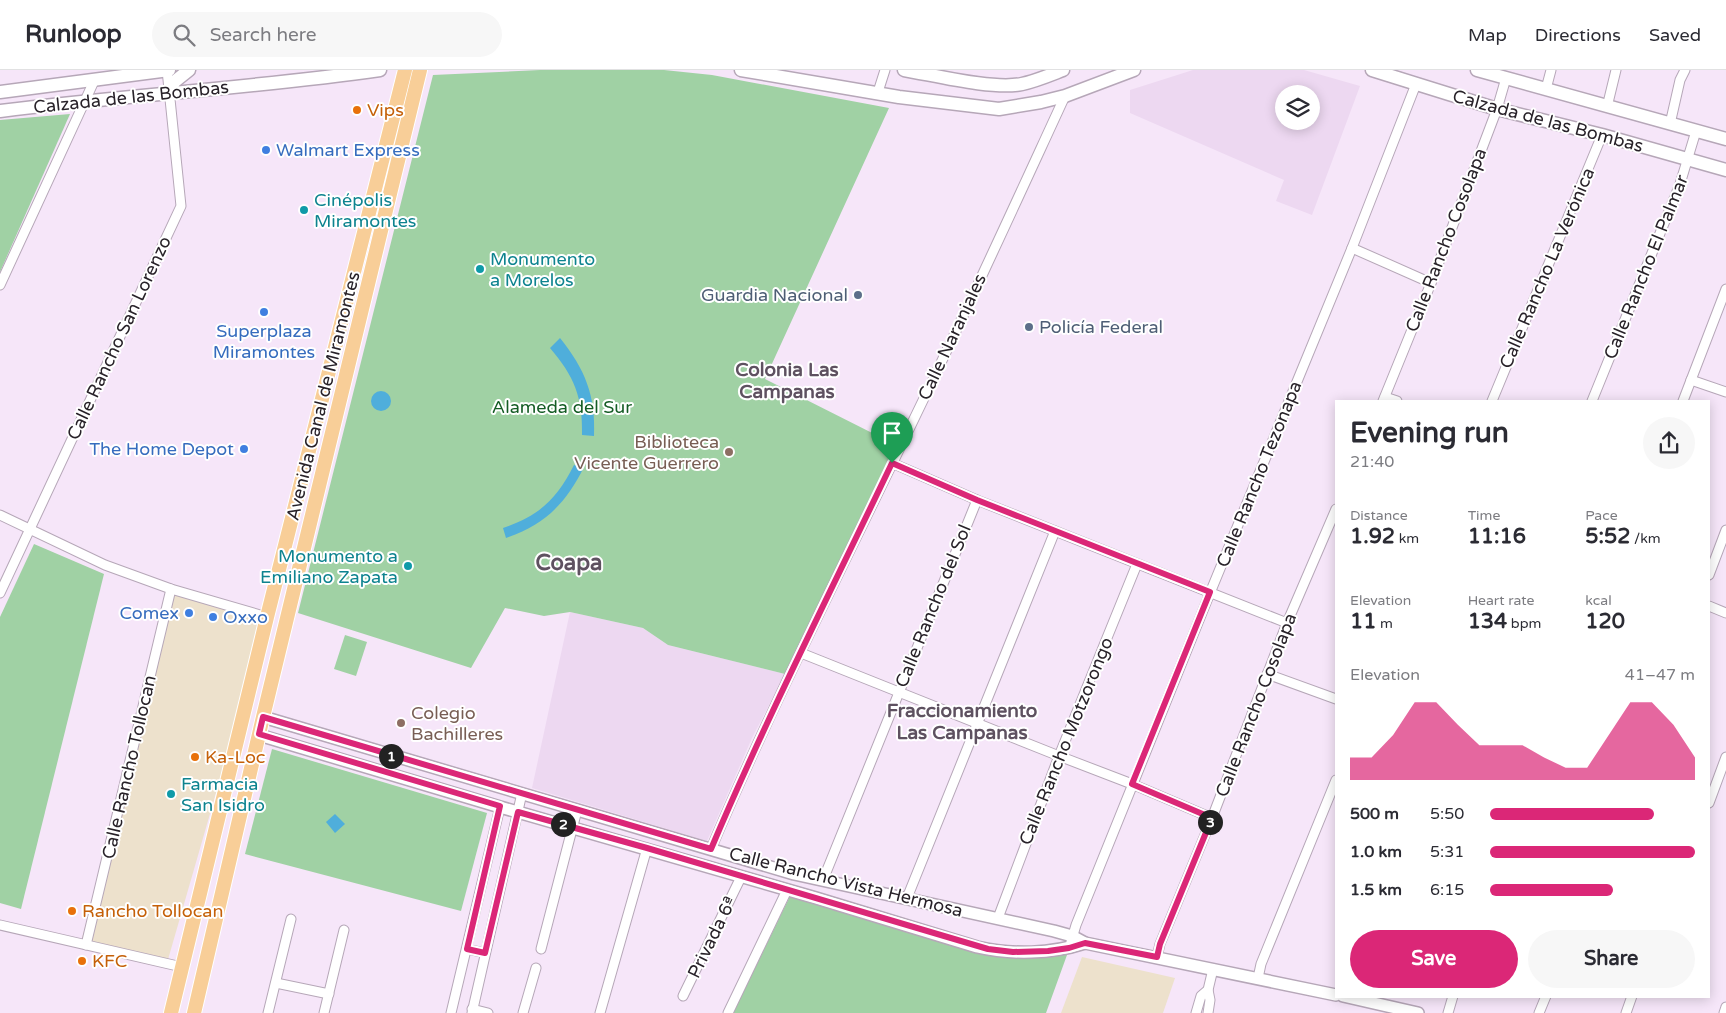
<!DOCTYPE html>
<html lang="en">
<head>
<meta charset="utf-8">
<style>
  :root { --surface:#fff; --page:#f7f7f7; --text:#2b2b33; --muted:#7c7c81; --line:#e1e1e2; --accent:#db2777 }
  body { margin:0; font-family:"Varela Round",sans-serif; background:var(--page); color:var(--text); height:100vh; display:flex; flex-direction:column; font-size:19px; white-space:nowrap }
  * { box-sizing:border-box; margin:0 }
  p { font-size:16px; color:var(--muted) }
  .icon { flex:none; width:28px; height:28px; fill:none; stroke:currentColor; stroke-width:2; stroke-linecap:round; stroke-linejoin:round }
  .map { position:relative; flex:1; overflow:hidden }
  .panel { position:absolute; left:1335px; top:330px; width:375px; height:598px; display:flex; flex-direction:column; background:var(--surface); border-radius:0px; box-shadow:0 2px 12px #0003 }
  .panel>* { flex:none }
  .fabs { position:absolute; left:1275px; top:15px; display:grid; gap:10px }
  .fabs a { display:grid; place-items:center; width:45px; height:45px; border-radius:50%; background:var(--surface); box-shadow:0 2px 12px #0003; font-size:25px }
  .pin { position:absolute; display:grid; place-items:center; width:42px; height:42px; color:#fff; margin:-51px -21px; border-radius:50% 50% 50% 0; rotate:-45deg; box-shadow:0 0 5px #0007 }
  .pin .icon { rotate:45deg }
  .km { position:absolute; width:25px; height:25px; margin:-12px; border-radius:50%; background:#222; color:#fff; font-size:14px; line-height:25px; text-align:center }
  .round { display:grid; place-items:center; flex:none; width:52px; height:52px; border-radius:26px; background:var(--page) }
  .headline { display:flex; align-items:center; justify-content:space-between; height:85px; padding:0 15px }
  h1 { font-size:28px; font-weight:700; line-height:38px }
  .stats { display:grid; grid-template-columns:repeat(3,1fr); gap:8px; height:85px; padding:5px 15px }
  .stats div { display:grid; align-content:center }
  .stats b { font-size:21px; font-weight:700 }
  .stats small { font-size:14px; font-weight:400 }
  .stats p { font-size:14px }
  .chart { height:140px; padding:10px 15px }
  .chart p { display:flex; justify-content:space-between }
  .chart svg { width:100%; height:90px; margin-top:5px; fill:var(--accent); opacity:.7 }
  .action { display:flex; gap:10px; margin-top:auto; padding:10px 15px }
  .action a { flex:1; height:58px; border-radius:30px; background:var(--accent); color:#fff; font-size:20px; font-weight:700; line-height:58px; text-align:center }
  .action a+a { background:var(--page); color:var(--text) }
  ul { padding:0 15px; list-style:none; font-size:16px }
  li { display:grid; grid-template-columns:80px 60px 1fr; align-items:center; height:38px }
  li i { height:12px; border-radius:6px; background:var(--accent) }
  header { display:flex; align-items:center; gap:30px; box-sizing:border-box; height:70px; padding:0 25px; background:var(--surface); border-bottom:1px solid var(--line) }
  header strong { font-size:24px }
  nav { display:flex; gap:28px; margin-inline-start:auto; font-size:18px }
  .search { width:350px; height:45px; background:var(--page); display:flex; align-items:center; gap:12px; box-sizing:border-box; padding:0 18px; border-radius:28px; color:var(--muted); font-size:19px }
  .map>svg:first-child { display:block }
</style>
</head>
<body>
<header>
<strong>Runloop</strong>
<div class="search"><svg class="icon" aria-label="search" viewBox="0 0 24 24"><circle cx="10" cy="10" r="6"/><path d="M15 15l6 6"/></svg>Search here</div>
<nav><a>Map</a><a>Directions</a><a>Saved</a></nav>
</header>
<div class="map">
<svg width="1726" height="943" viewBox="0 0 1726 943">
  <rect width="100%" height="100%" fill="#f6e6f9"/>
  <g fill="#ede1cc">
    <path d="M174,519L267,546L167,893L81,872Z"/>
    <path d="M1082,887L1175,908L1163,943H1061Z"/>
  </g>
  <g fill="#edd8f1" fill-rule="evenodd">
    <path d="M1193,0H1304L1360,16L1312,145L1276,131L1284,110L1130,43V20ZM1284,24H1311V51H1284Z"/>
    <path d="M570,542L643,558L668,575L785,604L752,668L707,771L532,718Z"/>
  </g>
  <g fill="#a0d1a4">
    <path d="M540,0H664L712,5L889,38L765,309L896,375L785,604L668,575L643,558L570,542L544,546L505,538L471,598L298,543L433,5Z"/>
    <path d="M70,44L0,202V50Z"/>
    <path d="M34,474L104,504L21,839L0,833V547Z"/>
    <path d="M345,565L367,572L356,606L334,599Z"/>
    <path d="M272,679L487,743L461,841L245,784Z"/>
    <path d="M791,824L992,883L1067,885L1046,943H733Z"/>
  </g>
  <g fill="#4faedb">
    <path d="M560,268C585,299 596,326 594,366L582,365C583,327 574,306 550,278Z"/>
    <circle cx="381" cy="331" r="10"/>
    <path d="M574,395L584,397C566,433 545,455 506,468L503,458C539,446 557,429 574,395Z"/>
    <path d="M335,744L345,754L335,763L326,752Z"/>
  </g>
  <g fill="none" stroke-linecap="round" stroke-linejoin="round">
    <defs>
      <g id="minor">
        <path d="M1546,19L1551,0"/>
        <path d="M878,22L885,0"/>
        <path d="M1607,37L1616,0"/>
        <path d="M1670,54L1680,10L1685,0"/>
        <path d="M1352,178L1431,213"/>
        <path d="M0,215L95,9"/>
        <path d="M1691,310L1726,322"/>
        <path d="M1385,327L1397,331"/>
        <path d="M1383,331L1431,213L1497,39L1506,8"/>
        <path d="M1492,331L1602,65"/>
        <path d="M1592,331L1680,114L1696,61"/>
        <path d="M1683,331L1726,219"/>
        <path d="M892,393L977,430L1287,553"/>
        <path d="M0,445L105,495L171,519L267,547"/>
        <path d="M1709,505L1726,460"/>
        <path d="M0,523L181,136L167,0"/>
        <path d="M1709,536L1726,543"/>
        <path d="M801,583L1059,686L1132,714L1212,748"/>
        <path d="M1267,604L1336,629"/>
        <path d="M1709,733L1726,687"/>
        <path d="M711,779C780,616 862,459 938,299C981,209 1023,117 1065,26"/>
        <path d="M823,810L977,430"/>
        <path d="M907,828L1055,461"/>
        <path d="M998,848L1059,686L1137,494"/>
        <path d="M0,855L182,897"/>
        <path d="M1071,872L1076,855L1210,523L1352,178L1416,14"/>
        <path d="M86,875L171,519"/>
        <path d="M467,879L485,883"/>
        <path d="M541,879L577,740"/>
        <path d="M1157,887L1160,874L1212,748L1287,553L1336,439"/>
        <path d="M1258,908L1261,894L1336,710"/>
        <path d="M276,913L329,924"/>
        <path d="M683,926L741,807"/>
        <path d="M472,939L488,943"/>
        <path d="M268,943L291,849"/>
        <path d="M324,943L344,860"/>
        <path d="M451,943L500,737"/>
        <path d="M472,943L522,723"/>
        <path d="M523,943L536,898"/>
        <path d="M600,943L647,778"/>
        <path d="M728,943L787,820"/>
        <path d="M1196,943L1201,926L1208,920L1213,899"/>
        <path d="M1208,943L1210,930L1208,920"/>
        <path d="M1448,943L1453,926"/>
        <path d="M1539,943L1546,926"/>
        <path d="M1626,943L1632,926"/>
        <path d="M1724,943L1726,937"/>
      </g>
      <g id="tertiary">
        <path d="M263,647L794,804L1054,861L1072,866L1085,873L1336,925"/>
        <path d="M259,665L500,737L816,828L977,877C1012,885 1051,884 1085,873"/>
        <path d="M1343,926L1418,943"/>
      </g>
      <g id="secondary">
        <path d="M741,0L899,27L999,39L1041,32L1065,26L1134,0"/>
        <path d="M904,0C934,5 993,20 1022,14C1036,11 1050,5 1063,0"/>
        <path d="M1372,0L1497,39L1602,65L1726,100"/>
        <path d="M1477,0L1726,69"/>
        <path d="M0,22L169,0"/>
        <path d="M170,23L174,12L189,0"/>
        <path d="M0,41C127,25 254,18 380,0"/>
      </g>
      <g id="primary">
        <path d="M171,943L267,547L405,0"/>
        <path d="M194,943L263,647L420,0"/>
      </g>
    </defs>
    <use href="#minor" stroke="#b6a7b8" stroke-width="11"/>
    <use href="#tertiary" stroke="#b6a7b8" stroke-width="14"/>
    <use href="#secondary" stroke="#b6a7b8" stroke-width="15"/>
    <use href="#primary" stroke="#fff" stroke-width="16"/>
    <use href="#minor" stroke="#fff" stroke-width="9"/>
    <use href="#tertiary" stroke="#fff" stroke-width="11"/>
    <use href="#secondary" stroke="#fff" stroke-width="12"/>
    <use href="#primary" stroke="#f8ce98" stroke-width="14"/>
  </g>
  <g fill="none" stroke-linecap="round" stroke-linejoin="round">
    <defs>
      <path id="route" d="M892,393L977,430L1210,522L1132,714L1212,748L1160,874L1157,887L1085,873L1069,878L1048,881L1013,882L988,879L647,778L518,742L485,883L467,879L500,736L259,664L263,647L711,779C766,649 831,521 892,393Z"/>
    </defs>
    <use href="#route" stroke="#fff" stroke-width="10"/>
    <use href="#route" stroke="#db2777" stroke-width="6"/>
  </g>
  <g fill="#e8710a" stroke="#fff" stroke-width="2">
    <circle cx="357" cy="40" r="5"/>
    <circle cx="195" cy="687" r="5"/>
    <circle cx="72" cy="841" r="5"/>
    <circle cx="82" cy="891" r="5"/>
  </g>
  <g fill="#3f7fe0" stroke="#fff" stroke-width="2">
    <circle cx="266" cy="80" r="5"/>
    <circle cx="264" cy="242" r="5"/>
    <circle cx="244" cy="379" r="5"/>
    <circle cx="189" cy="543" r="5"/>
    <circle cx="213" cy="547" r="5"/>
  </g>
  <g fill="#0f9aa8" stroke="#fff" stroke-width="2">
    <circle cx="304" cy="140" r="5"/>
    <circle cx="480" cy="199" r="5"/>
    <circle cx="408" cy="496" r="5"/>
    <circle cx="171" cy="724" r="5"/>
  </g>
  <g fill="#5c6f8a" stroke="#fff" stroke-width="2">
    <circle cx="858" cy="225" r="5"/>
    <circle cx="1029" cy="257" r="5"/>
  </g>
  <g fill="#8d6e63" stroke="#fff" stroke-width="2">
    <circle cx="729" cy="382" r="5"/>
    <circle cx="401" cy="653" r="5"/>
  </g>
  <g text-anchor="middle" dominant-baseline="central" stroke-width="4" stroke-linejoin="round" paint-order="stroke">
    <g font-size="18" fill="#282229" stroke="#fff">
      <text transform="translate(131 27) rotate(-6)">Calzada de las Bombas</text>
      <text transform="translate(1548 51) rotate(15)">Calzada de las Bombas</text>
      <text transform="translate(1446 170) rotate(-69)">Calle Rancho Cosolapa</text>
      <text transform="translate(1646 197) rotate(-68)">Calle Rancho El Palmar</text>
      <text transform="translate(1547 198) rotate(-67)">Calle Rancho La Verónica</text>
      <text transform="translate(952 267) rotate(-65)">Calle Naranjales</text>
      <text transform="translate(119 268) rotate(-65)">Calle Rancho San Lorenzo</text>
      <text transform="translate(323 326) rotate(-76)">Avenida Canal de Miramontes</text>
      <text transform="translate(1259 404) rotate(-68)">Calle Rancho Tezonapa</text>
      <text transform="translate(933 536) rotate(-68)">Calle Rancho del Sol</text>
      <text transform="translate(1256 635) rotate(-69)">Calle Rancho Cosolapa</text>
      <text transform="translate(1066 671) rotate(-68)">Calle Rancho Motzorongo</text>
      <text transform="translate(129 697) rotate(-77)">Calle Rancho Tollocan</text>
      <text transform="translate(846 812) rotate(14)">Calle Rancho Vista Hermosa</text>
      <text transform="translate(712 867) rotate(-64)">Privada 6ª</text>
    </g>
    <g font-size="18" fill="#c56008" stroke="#fff" text-anchor="start">
      <text x="367" y="40">Vips</text>
      <text x="205" y="687">Ka-Loc</text>
      <text x="82" y="841">Rancho Tollocan</text>
      <text x="92" y="891">KFC</text>
    </g>
    <g font-size="18" fill="#366cbe" stroke="#fff" text-anchor="start">
      <text x="276" y="80">Walmart Express</text>
      <text x="264" y="261" text-anchor="middle">Superplaza<tspan x="264" dy="21">Miramontes</tspan></text>
      <text x="234" y="379" text-anchor="end">The Home Depot</text>
      <text x="179" y="543" text-anchor="end">Comex</text>
      <text x="223" y="547">Oxxo</text>
    </g>
    <g font-size="18" fill="#0d838f" stroke="#fff" text-anchor="start">
      <text x="314" y="130">Cinépolis<tspan x="314" dy="21">Miramontes</tspan></text>
      <text x="490" y="189">Monumento<tspan x="490" dy="21">a Morelos</tspan></text>
      <text x="398" y="486" text-anchor="end">Monumento a<tspan x="398" dy="21">Emiliano Zapata</tspan></text>
      <text x="181" y="714">Farmacia<tspan x="181" dy="21">San Isidro</tspan></text>
    </g>
    <g font-size="18" fill="#4e5e75" stroke="#fff" text-anchor="end">
      <text x="848" y="225">Guardia Nacional</text>
      <text x="1039" y="257" text-anchor="start">Policía Federal</text>
    </g>
    <g font-size="18" fill="#145c24" stroke="#fff">
      <text x="562" y="337">Alameda del Sur</text>
    </g>
    <g font-size="18" fill="#785e54" stroke="#fff" text-anchor="end">
      <text x="719" y="372">Biblioteca<tspan x="719" dy="21">Vicente Guerrero</tspan></text>
      <text x="411" y="643" text-anchor="start">Colegio<tspan x="411" dy="21">Bachilleres</tspan></text>
    </g>
    <g font-size="19" font-weight="bold" fill="#5e5160" stroke="#fff">
      <text x="787" y="300">Colonia Las<tspan x="787" dy="22">Campanas</tspan></text>
      <text x="962" y="641">Fraccionamiento<tspan x="962" dy="22">Las Campanas</tspan></text>
    </g>
    <g font-size="22" font-weight="bold" fill="#5e5160" stroke="#fff">
      <text x="569" y="493">Coapa</text>
    </g>
  </g>
</svg>
<div class="fabs">
<a><svg class="icon" aria-label="layers" viewBox="0 0 24 24"><path d="M12 4l9 5-9 5-9-5zM3 14l9 5 9-5"/></svg></a>
</div>
<div class="pin" style="left:892px;top:393px;background:#1e9e55"><svg class="icon" aria-label="arrive" viewBox="0 0 24 24"><path d="M6 21V4h12l-3 4 3 4H6"/></svg></div>
<b class="km" style="left:391px;top:686px">1</b>
<b class="km" style="left:563px;top:754px">2</b>
<b class="km" style="left:1210px;top:752px">3</b>
<section class="panel">
<div class="headline"><div><h1>Evening run</h1><p>21:40</p></div><a class="round"><svg class="icon" aria-label="share" viewBox="0 0 24 24"><path d="M12 15V3M7 8l5-5 5 5M5 13v7h14v-7"/></svg></a></div>
<div class="stats">
<div><p>Distance</p><b>1.92<small> km</small></b></div>
<div><p>Time</p><b>11:16</b></div>
<div><p>Pace</p><b>5:52<small> /km</small></b></div>
</div>
<div class="stats">
<div><p>Elevation</p><b>11<small> m</small></b></div>
<div><p>Heart rate</p><b>134<small> bpm</small></b></div>
<div><p>kcal</p><b>120</b></div>
</div>
<div class="chart"><p><span>Elevation</span>41–47 m</p>
<svg viewBox="0 0 160 44" preserveAspectRatio="none"><path d="M0 44V33L10 33L20 22L30 6L40 6L50 17L60 27L70 27L80 27L90 33L100 38L110 38L120 22L130 6L140 6L150 17L160 33V44z"/></svg>
</div>
<ul>
<li><b>500 m</b>5:50<i style="width:80%"></i></li>
<li><b>1.0 km</b>5:31<i style="width:100%"></i></li>
<li><b>1.5 km</b>6:15<i style="width:60%"></i></li>
</ul>
<div class="action"><a>Save</a><a>Share</a></div>
</section>
</div>
</body>
</html>
